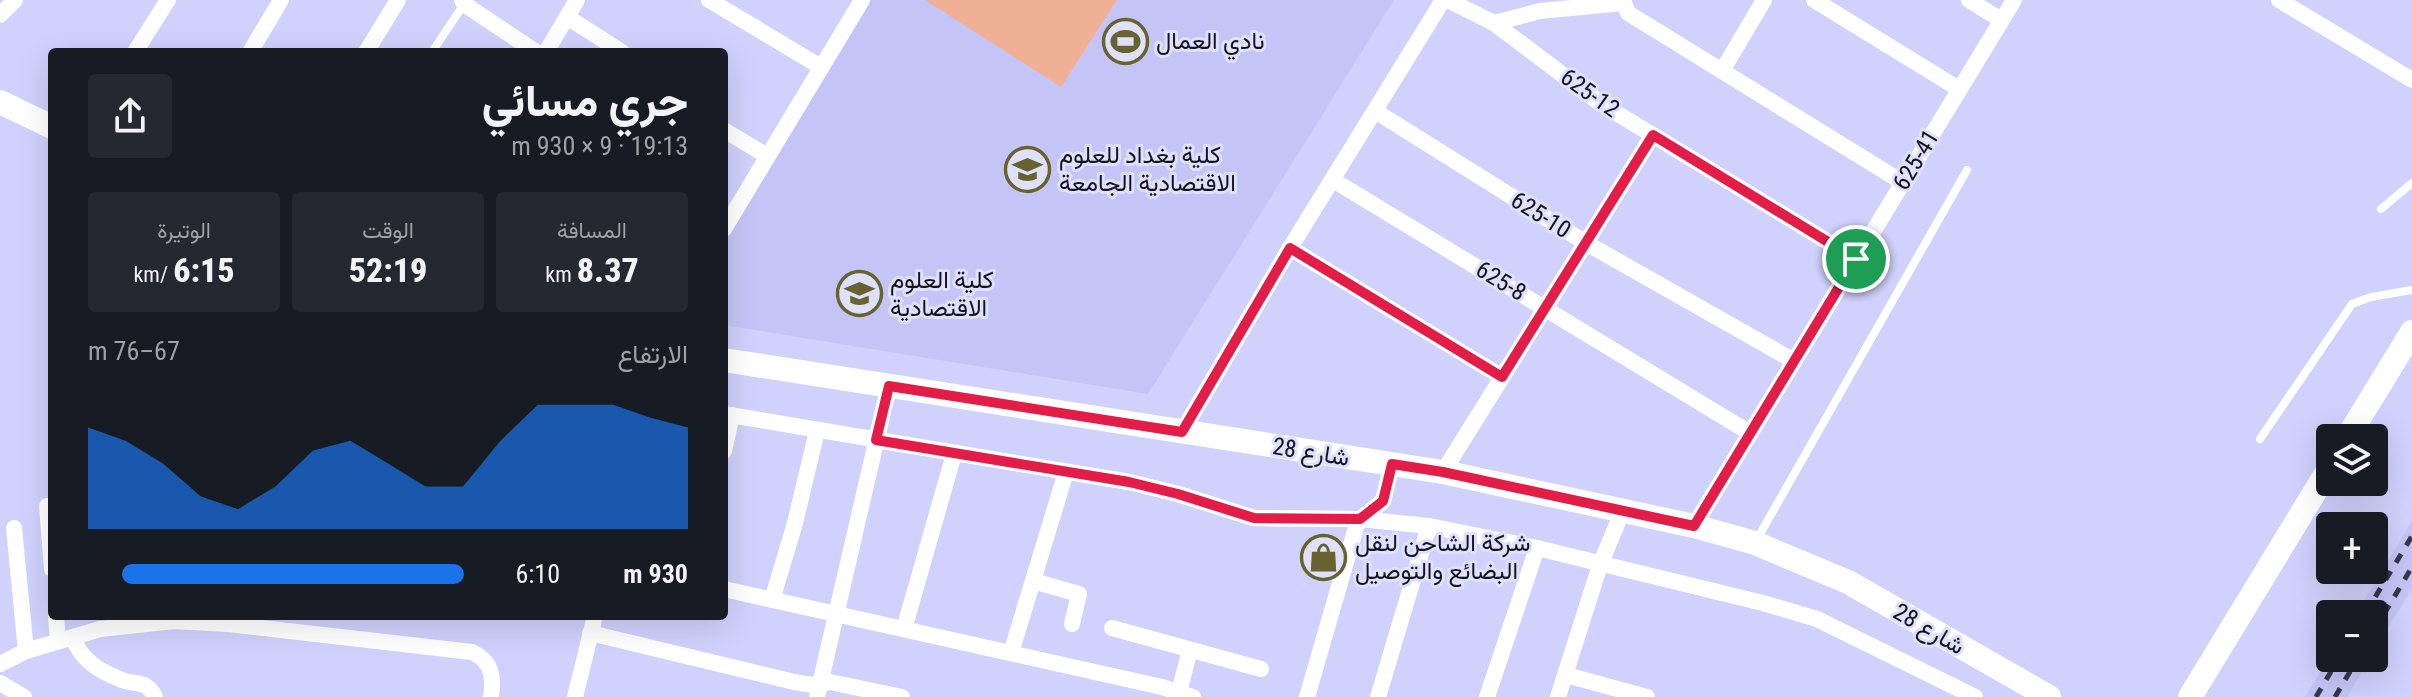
<!DOCTYPE html>
<html lang="ar">
<head>
<meta charset="utf-8">
<style>
  :root { --surface:#171b24; --page:#242831; --text:#f1f3f6; --muted:#9ea1a6; --accent:#1a73e8 }
  body { margin:0; font-family:"Roboto Condensed",Vazirmatn,sans-serif; background:var(--page); color:var(--text); direction:rtl; height:100vh; display:flex; flex-direction:column; font-size:30px; white-space:nowrap }
  * { box-sizing:border-box; margin:0 }
  p { font-size:26px; color:var(--muted) }
  .icon { flex:none; width:44px; height:44px; fill:none; stroke:currentColor; stroke-width:2; stroke-linecap:round; stroke-linejoin:round }
  .map { position:relative; flex:1; overflow:hidden; direction:ltr }
  .details { position:absolute; left:48px; top:48px; width:680px; height:572px; display:flex; flex-direction:column; background:var(--surface); border-radius:8px; box-shadow:0 8px 32px #0002; direction:rtl }
  .details>* { flex:none }
  .tools { position:absolute; left:2316px; top:424px; display:grid; gap:16px }
  .tools a { display:grid; place-items:center; width:72px; height:72px; border-radius:8px; background:var(--surface); box-shadow:0 8px 32px #0002; font-size:40px }
  .pin { position:absolute; display:grid; place-items:center; width:68px; height:68px; color:#fff; margin:-34px; border:4px solid #fff; border-radius:50%; box-shadow:0 2px 8px #0007 }
  .round { display:grid; place-items:center; flex:none; width:84px; height:84px; border-radius:8px; background:var(--page) }
  .head { display:flex; align-items:center; justify-content:space-between; height:136px; padding:0 40px }
  h1 { font-size:44px; font-weight:800; line-height:60px }
  .stats { display:grid; grid-template-columns:repeat(3,1fr); gap:12px; height:136px; padding:8px 40px }
  .stats div { display:grid; align-content:center; border-radius:8px; background:var(--page); text-align:center }
  .stats b { font-size:34px; font-weight:800 }
  .stats small { font-size:22px; font-weight:400 }
  .stats p { font-size:22px }
  .chart { height:224px; padding:16px 40px }
  .chart p { display:flex; justify-content:space-between }
  .chart svg { width:100%; height:144px; margin-top:8px; fill:var(--accent); opacity:.7 }
  ul { padding:0 40px; list-style:none; font-size:26px }
  li { display:grid; grid-template-columns:128px 96px 1fr; align-items:center; height:60px }
  li i { height:20px; border-radius:10px; background:var(--accent) }
  .map>svg:first-child { display:block }
</style>
</head>
<body>
<div class="map">
<svg width="2412" height="697" viewBox="0 0 2412 697">
  <rect width="100%" height="100%" fill="#d0d1fc"/>
  <g fill="#c4c5f6">
    <path d="M870,0H1394L1148,394L724,325V238Z"/>
    <path d="M2412,521V588L2374,651V614H2356Z"/>
    <path d="M2330,656L2370,658L2347,697H2305Z"/>
  </g>
  <path fill="#f0b095" d="M925,0H1117L1061,87Z"/>
  <g fill="none" stroke-linecap="round" stroke-linejoin="round">
    <g stroke="#fff" stroke-width="8">
      <path d="M432,52L464,4"/>
      <path d="M2381,209L2412,183"/>
      <path d="M2260,439L2352,304L2371,297L2412,290"/>
      <path d="M1756,541L1967,170"/>
    </g>
    <g stroke="#fff" stroke-width="16">
      <path d="M462,0L464,4L536,52"/>
      <path d="M709,0L821,67"/>
      <path d="M1448,0L1494,23L1600,103L1856,259"/>
      <path d="M1623,0L1628,13L1902,182"/>
      <path d="M1814,0L1959,89"/>
      <path d="M1969,0L2001,20"/>
      <path d="M2279,0L2412,80"/>
      <path d="M0,15L15,0"/>
      <path d="M567,17L622,52"/>
      <path d="M1494,23L1540,11L1623,3"/>
      <path d="M135,52L168,0"/>
      <path d="M250,52L281,0"/>
      <path d="M366,52L398,0"/>
      <path d="M546,52L577,0"/>
      <path d="M1722,71L1764,0"/>
      <path d="M1375,111L1586,243L1794,361"/>
      <path d="M724,130L767,156"/>
      <path d="M1333,180L1750,433"/>
      <path d="M724,229L862,0"/>
      <path d="M1290,248L1502,377"/>
      <path d="M724,414L1129,482L1178,494L1254,518L1360,519L1429,526L1537,548L1763,603L1817,619L1975,697"/>
      <path d="M1182,432L1290,248L1443,0"/>
      <path d="M724,451L732,415"/>
      <path d="M1443,472L1653,135"/>
      <path d="M47,506L52,569"/>
      <path d="M1694,526L2014,0"/>
      <path d="M14,528L26,651"/>
      <path d="M1033,581L1079,594L1072,624"/>
      <path d="M724,589L1162,687L1193,697"/>
      <path d="M772,600L795,523L817,431"/>
      <path d="M56,616L58,641"/>
      <path d="M1112,628L1261,669"/>
      <path d="M904,629L954,454"/>
      <path d="M590,633L794,682L813,685L830,682L902,697"/>
      <path d="M73,638C82,661 99,671 122,680C136,685 147,680 155,697"/>
      <path d="M1011,653L1066,472"/>
      <path d="M0,664L26,651L100,629L174,621L228,624L472,652C492,661 494,677 491,697"/>
      <path d="M1566,675L1647,697"/>
      <path d="M0,683L24,697"/>
      <path d="M1179,692L1190,650"/>
      <path d="M575,697L595,616"/>
      <path d="M817,697L889,386"/>
      <path d="M1307,697L1357,524L1383,501L1392,464"/>
      <path d="M1378,697L1429,526"/>
      <path d="M1487,697L1537,548"/>
      <path d="M1558,697L1600,565L1623,510"/>
    </g>
    <g stroke="#fff" stroke-width="24">
      <path d="M0,102L52,127"/>
      <path d="M724,360L1443,472L1694,526L1755,543L1848,582L2049,697"/>
      <path d="M2347,438L2412,332"/>
      <path d="M2190,697L2330,467"/>
    </g>
    <g stroke="#37374b" stroke-width="5" stroke-dasharray="10 10" stroke-linecap="butt">
      <path d="M2365,614L2412,536"/>
      <path d="M2374,631L2412,567"/>
      <path d="M2316,697L2339,658"/>
      <path d="M2335,697L2358,658"/>
    </g>
  </g>
  <g fill="none" stroke-linecap="round" stroke-linejoin="round">
    <defs>
      <path id="route" d="M1653,135L1856,259L1694,526L1443,472L1392,464L1383,501L1360,519L1254,518L1178,494L1129,482L876,440L889,386L1182,432L1290,248L1502,377Z"/>
    </defs>
    <use href="#route" stroke="#fff" stroke-width="16"/>
    <use href="#route" stroke="#e11d48" stroke-width="10"/>
  </g>
  <defs>
    <symbol id="stadium-ring" viewBox="-11 -11 22 22"><circle r="9.5" fill="#dfe0fa" stroke="#67622f" stroke-width="1.5"/><path d="M0-5a6.5 5 0 1 0 0 10a6.5 5 0 1 0 0-10ZM-3.5-1.8h7v3.6h-7Z" fill="#67622f"/></symbol>
    <symbol id="university-ring" viewBox="-11 -11 22 22"><circle r="9.5" fill="#dfe0fa" stroke="#67622f" stroke-width="1.5"/><path d="M0-5L7-2L0 1L-7-2ZM-4 1L0 2.5L4 1V4Q0 6-4 4Z" fill="#67622f"/></symbol>
    <symbol id="shop-ring" viewBox="-11 -11 22 22"><circle r="9.5" fill="#dfe0fa" stroke="#67622f" stroke-width="1.5"/><path d="M-5-2.5h2.3a2.7 3.5 0 0 1 5.4 0H5L5.5 6h-11ZM-1.5-2.5h3a1.5 2.3 0 0 0-3 0Z" fill="#67622f"/></symbol>
  </defs>
  <g fill-rule="evenodd">
    <use href="#stadium-ring" x="1100" y="16" width="51" height="51"/>
    <use href="#university-ring" x="1002" y="144" width="51" height="51"/>
    <use href="#university-ring" x="834" y="268" width="51" height="51"/>
    <use href="#shop-ring" x="1298" y="532" width="51" height="51"/>
  </g>
  <g text-anchor="middle" dominant-baseline="central" stroke-width="6" stroke-linejoin="round" paint-order="stroke">
    <g font-size="24" fill="#141322" stroke="#dfe0fa" text-anchor="start">
      <text x="1156" y="41">نادي العمال</text>
      <text x="1059" y="155">كلية بغداد للعلوم<tspan x="1059" dy="28">الاقتصادية الجامعة</tspan></text>
      <text x="890" y="280">كلية العلوم<tspan x="890" dy="28">الاقتصادية</tspan></text>
      <text x="1355" y="543">شركة الشاحن لنقل<tspan x="1355" dy="28">البضائع والتوصيل</tspan></text>
    </g>
    <g font-size="24" fill="#141322" stroke="#dfe0fa">
      <text transform="translate(1590 93) rotate(35)">625-12</text>
      <text transform="translate(1916 160) rotate(-59)">625-41</text>
      <text transform="translate(1541 215) rotate(32)">625-10</text>
      <text transform="translate(1501 281) rotate(31)">625-8</text>
      <text transform="translate(1311 452) rotate(9)">شارع 28</text>
      <text transform="translate(1929 629) rotate(30)">شارع 28</text>
    </g>
  </g>
</svg>
<div class="tools">
<a><svg class="icon" aria-label="layers" viewBox="0 0 24 24"><path d="M12 4l9 5-9 5-9-5zM3 14l9 5 9-5"/></svg></a>
<a>+</a>
<a>−</a>
</div>
<div class="pin" style="left:1856px;top:259px;background:#1e9e55"><svg class="icon" aria-label="arrive" viewBox="0 0 24 24"><path d="M6 21V4h12l-3 4 3 4H6"/></svg></div>
<section class="details">
<div class="head"><div><h1>جري مسائي</h1><p>19:13 · 9 × 930 m</p></div><a class="round"><svg class="icon" aria-label="share" viewBox="0 0 24 24"><path d="M12 15V3M7 8l5-5 5 5M5 13v7h14v-7"/></svg></a></div>
<div class="stats">
<div><p>المسافة</p><b>8.37<small> km</small></b></div>
<div><p>الوقت</p><b>52:19</b></div>
<div><p>الوتيرة</p><b>6:15<small> /km</small></b></div>
</div>
<div class="chart"><p><span>الارتفاع</span>67–76 m</p>
<svg viewBox="0 0 160 44" preserveAspectRatio="none"><path d="M0 44V13L10 17L20 24L30 34L40 38L50 31L60 20L70 17L80 24L90 31L100 31L110 17L120 6L130 6L140 6L150 10L160 13V44z"/></svg>
</div>
<ul>
<li><b>930 m</b>6:10<i style="width:91%"></i></li>
</ul>
</section>
</div>
</body>
</html>
